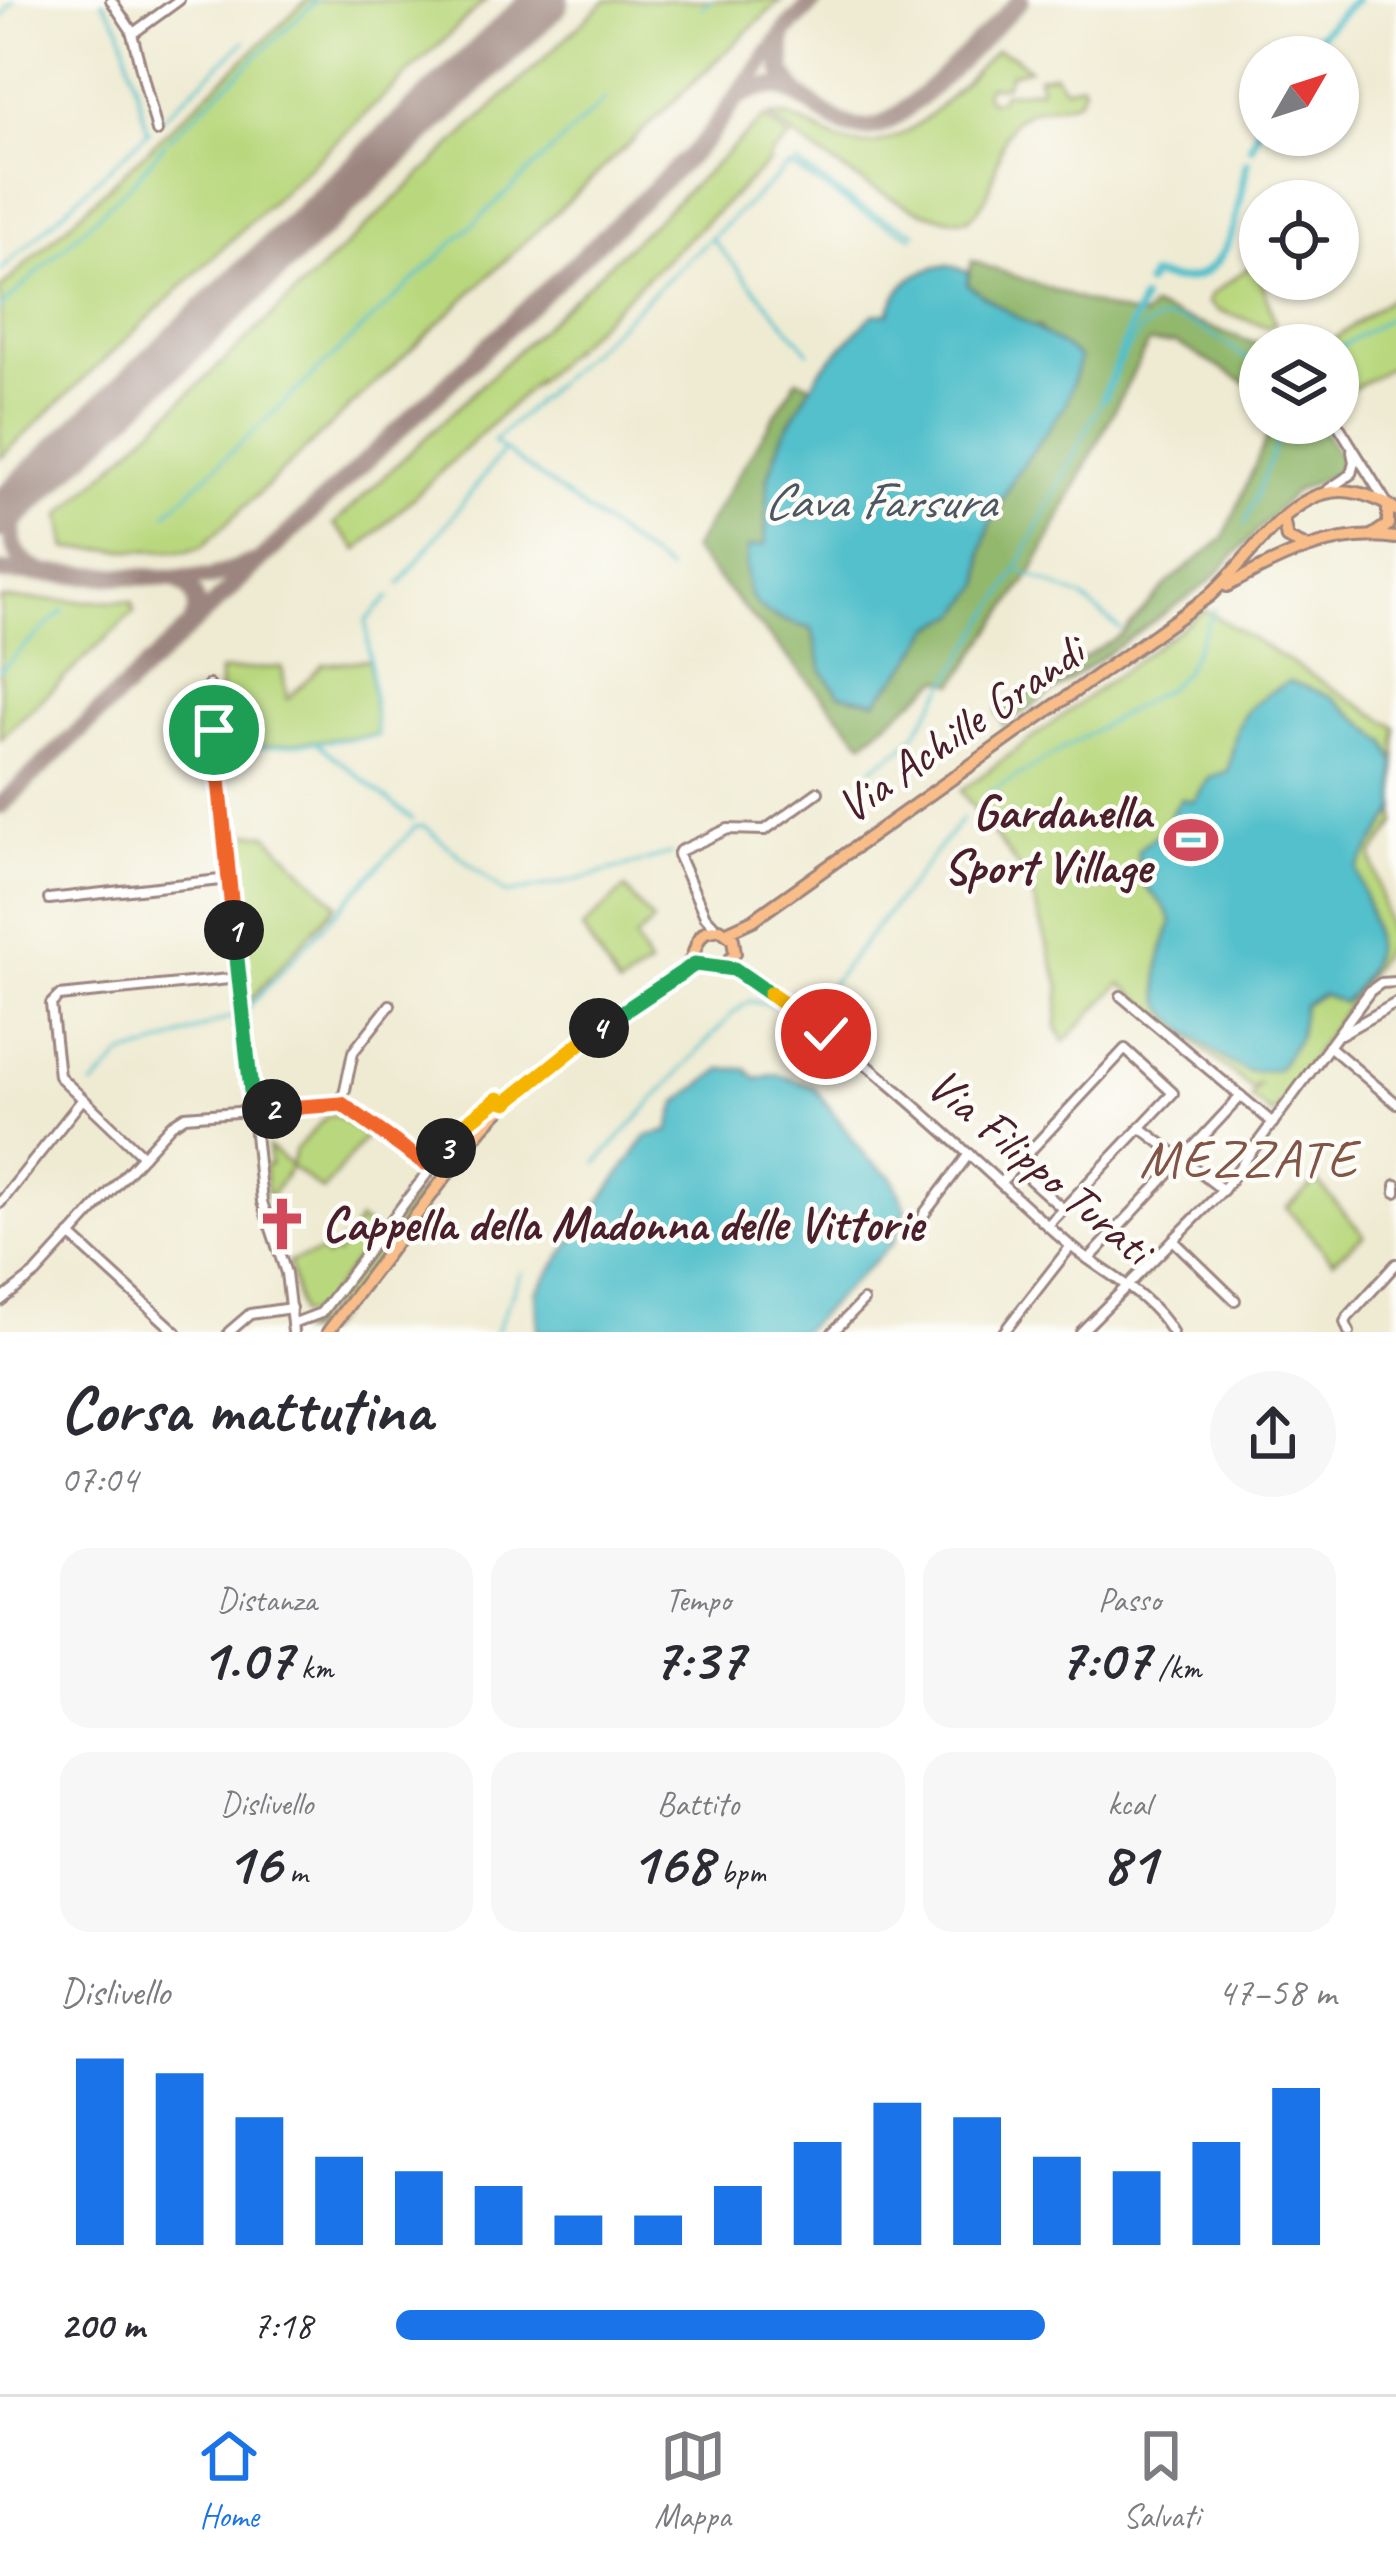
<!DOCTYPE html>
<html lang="it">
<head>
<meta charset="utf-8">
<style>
  :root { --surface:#fff; --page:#f7f7f7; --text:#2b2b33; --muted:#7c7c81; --line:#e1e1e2; --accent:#1a73e8 }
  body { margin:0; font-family:Caveat,sans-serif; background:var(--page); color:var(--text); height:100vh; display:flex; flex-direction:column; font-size:45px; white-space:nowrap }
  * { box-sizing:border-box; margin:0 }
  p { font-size:39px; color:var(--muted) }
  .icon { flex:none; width:66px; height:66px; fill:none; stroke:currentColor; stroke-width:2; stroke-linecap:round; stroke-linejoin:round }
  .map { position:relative; height:1332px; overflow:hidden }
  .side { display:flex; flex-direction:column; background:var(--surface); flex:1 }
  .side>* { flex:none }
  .needle { width:78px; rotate:51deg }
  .tools { position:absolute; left:1239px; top:36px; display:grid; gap:24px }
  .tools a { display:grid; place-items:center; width:120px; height:120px; border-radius:50%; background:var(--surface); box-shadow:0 3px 9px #0004; font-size:60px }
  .pin { position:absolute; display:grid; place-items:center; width:102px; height:102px; color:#fff; margin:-51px; border:6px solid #fff; border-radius:50%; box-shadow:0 3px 12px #0007 }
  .km { position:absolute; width:60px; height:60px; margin:-30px; border-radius:50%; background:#222; color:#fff; font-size:33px; line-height:60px; text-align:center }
  .round { display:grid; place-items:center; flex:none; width:126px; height:126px; border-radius:63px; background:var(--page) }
  .summary { display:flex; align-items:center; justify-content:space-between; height:204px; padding:0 60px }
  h1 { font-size:66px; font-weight:800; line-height:90px }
  .stats { display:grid; grid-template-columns:repeat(3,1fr); gap:18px; height:204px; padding:12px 60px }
  .stats div { display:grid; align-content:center; border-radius:30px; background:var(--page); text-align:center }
  .stats b { font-size:60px; font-weight:800 }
  .stats small { font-size:33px; font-weight:400 }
  .stats p { font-size:33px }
  .chart { height:336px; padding:24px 60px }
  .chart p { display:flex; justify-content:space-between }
  .chart svg { width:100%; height:216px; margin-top:12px; stroke:var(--accent); stroke-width:6 }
  ul { padding:0 60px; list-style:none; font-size:39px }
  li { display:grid; grid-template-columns:192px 144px 1fr; align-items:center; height:90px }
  li i { height:30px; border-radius:15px; background:var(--accent) }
  .tab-bar { display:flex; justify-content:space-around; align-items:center; height:168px; border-top:3px solid var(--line); background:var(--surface); font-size:33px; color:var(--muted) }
  .tab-bar a { display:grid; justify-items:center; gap:6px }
  .tab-bar .active { color:var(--accent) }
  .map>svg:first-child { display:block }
</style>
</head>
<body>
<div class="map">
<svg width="1396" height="1332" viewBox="0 0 1396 1332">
  <rect width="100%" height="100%" fill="#fdfcf7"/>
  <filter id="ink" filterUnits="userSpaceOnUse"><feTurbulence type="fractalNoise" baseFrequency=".00833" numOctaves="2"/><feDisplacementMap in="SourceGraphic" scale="24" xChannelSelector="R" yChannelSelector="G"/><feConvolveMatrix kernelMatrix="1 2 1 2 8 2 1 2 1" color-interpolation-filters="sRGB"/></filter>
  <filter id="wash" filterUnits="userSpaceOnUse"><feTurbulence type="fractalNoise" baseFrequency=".004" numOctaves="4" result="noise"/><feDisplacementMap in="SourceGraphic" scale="48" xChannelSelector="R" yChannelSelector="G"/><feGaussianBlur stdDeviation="2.7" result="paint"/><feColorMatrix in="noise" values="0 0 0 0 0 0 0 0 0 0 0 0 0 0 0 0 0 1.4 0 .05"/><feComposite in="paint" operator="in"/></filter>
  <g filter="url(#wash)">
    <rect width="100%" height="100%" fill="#efebd3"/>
    <g fill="#b9d87e" stroke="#827c54" stroke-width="3">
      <path d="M307,0H486L0,458V289Z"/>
      <path d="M606,0H781L202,547L187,551L67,549L61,515Z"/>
      <path d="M996,50L1014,56L1029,69L1010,74L1005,86H988L985,94L990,101L999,100L1003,93L1040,89L1038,76L1054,74L1065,88L1082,83L1084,88L1078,100C1060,108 1037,105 1021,116C989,137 1004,194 968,219C915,227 810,149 769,116C790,112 812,128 831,137C897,170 953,90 996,50Z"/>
      <path d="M764,118L790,138L769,157V162L358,550L334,524Z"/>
      <path d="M1256,262L1275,323L1269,327L1217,310L1208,303L1211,295Z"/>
      <path d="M1396,294V364L1338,398V345H1326Z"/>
      <path d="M0,599L132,602L134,612L0,739Z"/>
      <path d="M1205,610L1396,727V824L1372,856L1391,941L1273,1115L1251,1098L1260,1083L1252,1089L1121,983L1064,1042L1057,1026L1060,986L1028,880L961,791Z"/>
      <path d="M369,660L377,735L221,751L220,671L282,667L287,699L323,664Z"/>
      <path d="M231,833L266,834L337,904L246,1005Z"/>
      <path d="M625,888L653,922L635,939L649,966L619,987L582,929Z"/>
      <path d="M493,1104L496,1107L434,1184L430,1183L427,1180L469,1126Z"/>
      <path d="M337,1115L366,1136L323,1191L291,1167L268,1200L264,1166L270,1165L268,1147L291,1165L295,1150L327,1116Z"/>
      <path d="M1317,1181L1364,1235L1333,1261L1286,1208Z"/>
      <path d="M421,1188L427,1193L325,1332H299L323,1316Z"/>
      <path d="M359,1220L376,1233L318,1310L300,1315L289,1262L321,1252L326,1258L332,1252L337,1255L340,1250L337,1247L342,1241L346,1243Z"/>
    </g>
    <g fill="#92b86d" stroke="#6e6c4c" stroke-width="3">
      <path d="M972,261L1110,310L1144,317L1152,307L1260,345V391L1176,343H1148L1033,571L955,684L940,679L863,742L692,550L797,379L812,385L783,435L768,478L765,545L750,596L775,618L812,629L839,693L876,701L910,662L932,628L959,614L981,584L982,552L990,524L1014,477L1066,404L1040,327L1027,326L967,284Z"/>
      <path d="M1273,423H1317L1341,458L1339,472L1295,491L1209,582L1004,726L997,711L1121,635L1169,582L1224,538Z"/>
    </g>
    <g fill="#53c0cb" stroke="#4e707b" stroke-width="3">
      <path d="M948,265L968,272L967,284C1005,313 1043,330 1080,358L1066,404L1014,477L990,524L982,552V584L959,614L932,628L910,662L876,701L839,694L823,672L812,629C760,614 739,607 748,547L765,545L768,478L783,435L820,371L873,314L889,313C899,282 916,270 948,265Z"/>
      <path d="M1289,681L1331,696L1386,742L1395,761L1396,810L1357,869C1373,934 1392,949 1343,1003L1322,994L1303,1006L1299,1037L1277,1070C1269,1070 1256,1073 1248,1071C1231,1067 1172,1022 1164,1007C1151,982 1163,945 1172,922C1158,887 1135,896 1138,850L1159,833L1181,799L1194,801L1210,777L1228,771C1240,713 1237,711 1289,681Z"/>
      <path d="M722,1069H746L757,1079L776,1074L814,1087L868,1159L892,1177L906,1209L893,1243L801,1332H538L536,1292L647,1136L669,1131L677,1103Z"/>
    </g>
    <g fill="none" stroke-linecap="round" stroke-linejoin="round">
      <g stroke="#53c0cb" stroke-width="3">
        <path d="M102,0L120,27L148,132"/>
        <path d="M701,9L711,0"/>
        <path d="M0,20L14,0"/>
        <path d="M160,120L245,41"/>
        <path d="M169,139L317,0"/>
        <path d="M796,163L858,206L916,233"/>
        <path d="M712,239L809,352"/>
        <path d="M0,271L150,130"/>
        <path d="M0,308L135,180L165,143"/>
        <path d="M1338,348L1389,318"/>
        <path d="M166,514L606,99"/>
        <path d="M1245,525L1284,423"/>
        <path d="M1019,570L1082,598L1120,629"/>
        <path d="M668,571L493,442L787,167H793L856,209L913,237"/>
        <path d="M400,584L503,451"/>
        <path d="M0,670L64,610"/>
        <path d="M316,742L413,820"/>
        <path d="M219,752L377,736L366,621L389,597"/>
        <path d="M873,767L902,748L915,734L1008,586L1127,350C1133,343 1139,332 1146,327C1180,300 1232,350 1260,368"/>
        <path d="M990,792L1168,687L1184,672L1215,609"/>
        <path d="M246,1010L415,827L424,826L506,894L577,880L670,854"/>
        <path d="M809,1012L963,818"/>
        <path d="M93,1087L124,1054L149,1049L237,1014"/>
        <path d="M597,1163L733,1013L750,1001L777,1007"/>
        <path d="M496,1332L521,1272"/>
      </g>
      <g stroke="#53c0cb" stroke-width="8">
        <path d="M1297,57L1355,0"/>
        <path d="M1251,147L1260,125"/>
        <path d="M1147,284L1151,276C1160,277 1170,280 1180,280C1235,277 1238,203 1247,163"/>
        <path d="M1104,397L1142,300"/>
      </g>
      <g stroke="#9c857f" stroke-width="18">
        <path d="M514,31L539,0"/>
        <path d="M782,36V70L796,93"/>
        <path d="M740,96C801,61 819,138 875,127C906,121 993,26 1021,0"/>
        <path d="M30,488C9,520 0,554 42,572"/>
        <path d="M0,572L172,578C196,586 202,605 190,627"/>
        <path d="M177,578L211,577L249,564"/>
        <path d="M0,806L705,141L787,29L815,0"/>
      </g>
      <path stroke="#9c857f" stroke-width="45" d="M0,516L547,0"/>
    </g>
  </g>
  <g filter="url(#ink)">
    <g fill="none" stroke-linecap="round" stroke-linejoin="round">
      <defs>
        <g id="minor">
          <path d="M111,0L131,30L157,131"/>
          <path d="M132,34L179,0"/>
          <path d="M1337,423L1386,502"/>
          <path d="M1329,489L1351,474L1354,462L1352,452"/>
          <path d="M209,685L262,1202L286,1273L293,1332"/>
          <path d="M49,899L229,879"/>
          <path d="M716,928L705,916L678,855L680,851L728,829L765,830L818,792"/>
          <path d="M725,966C746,972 761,988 779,1000C884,1069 973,1161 1067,1243C1101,1272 1149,1292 1172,1332"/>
          <path d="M1121,996L1273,1123"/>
          <path d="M1341,1034L1396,1003"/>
          <path d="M1329,1046L1396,1103"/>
          <path d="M342,1104L353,1052L390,1005"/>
          <path d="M1141,1128L1223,1190"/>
          <path d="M143,1156L59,1076L51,1004L59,996L239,978"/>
          <path d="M1015,1166L1063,1209"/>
          <path d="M1001,1182L1125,1049L1173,1093L1048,1225"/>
          <path d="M1396,1185V1192"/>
          <path d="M0,1203L82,1100"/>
          <path d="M920,1229L924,1214L969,1154"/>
          <path d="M70,1235L176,1332"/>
          <path d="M1173,1240L1235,1300"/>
          <path d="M1089,1259L1241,1096"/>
          <path d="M0,1301L36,1273L171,1125L185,1116L342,1104L417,1161L435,1162"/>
          <path d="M292,1324L321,1313L463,1126L498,1099L507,1102"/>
          <path d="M229,1332L250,1314L291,1308"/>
          <path d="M833,1332L863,1301"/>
          <path d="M1004,1332L1071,1246"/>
          <path d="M1081,1332L1223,1190L1370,991L1381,983L1396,982"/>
          <path d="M1349,1332L1345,1322L1348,1317L1396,1264"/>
        </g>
        <g id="major">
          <path d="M1283,518L1287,538L1305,546"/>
          <path d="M1373,535L1388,525V505"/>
          <path d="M1227,586C1279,557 1335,529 1396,538"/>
          <path d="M727,932L753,920L1209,596C1267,544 1306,451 1396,510"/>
          <path d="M328,1332L482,1128L518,1091L685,968C697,956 693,942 705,932L720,929L733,939L735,953L726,965C712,971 701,962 685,968"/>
        </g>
      </defs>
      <use href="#minor" stroke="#9c857f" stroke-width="14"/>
      <use href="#major" stroke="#9c857f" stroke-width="16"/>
      <use href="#minor" stroke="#fff" stroke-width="8"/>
      <use href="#major" stroke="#f8bd88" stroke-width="10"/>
    </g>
  </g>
  <g fill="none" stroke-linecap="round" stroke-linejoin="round" filter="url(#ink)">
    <defs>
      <path id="split-1" d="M214,730L234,930"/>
      <path id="split-2" d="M234,930L253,1110L272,1109"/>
      <path id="split-3" d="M272,1109L342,1104L424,1163L435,1162L446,1148"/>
      <path id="split-4" d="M446,1148L463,1126L498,1099L507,1102L599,1028"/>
      <path id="split-5" d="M599,1028L695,964L734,969L770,994"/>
      <path id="split-6" d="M770,994L826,1034"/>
    </defs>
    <use href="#split-1" stroke="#fff" stroke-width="24"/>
    <use href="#split-2" stroke="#fff" stroke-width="24"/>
    <use href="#split-3" stroke="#fff" stroke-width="24"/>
    <use href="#split-4" stroke="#fff" stroke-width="24"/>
    <use href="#split-5" stroke="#fff" stroke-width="24"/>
    <use href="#split-6" stroke="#fff" stroke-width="24"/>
    <use href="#split-1" stroke="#f0652b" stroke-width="15"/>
    <use href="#split-2" stroke="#22a559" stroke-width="15"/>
    <use href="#split-3" stroke="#f0652b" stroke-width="15"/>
    <use href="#split-4" stroke="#f5b400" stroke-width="15"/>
    <use href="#split-5" stroke="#22a559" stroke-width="15"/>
    <use href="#split-6" stroke="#f5b400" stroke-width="15"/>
  </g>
  <defs>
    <symbol id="stadium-bare" viewBox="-9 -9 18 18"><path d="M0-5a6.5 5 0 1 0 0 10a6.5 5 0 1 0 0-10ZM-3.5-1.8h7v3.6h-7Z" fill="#d1495b" stroke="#fdfcf7" stroke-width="2.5" paint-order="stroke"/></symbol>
    <symbol id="church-bare" viewBox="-9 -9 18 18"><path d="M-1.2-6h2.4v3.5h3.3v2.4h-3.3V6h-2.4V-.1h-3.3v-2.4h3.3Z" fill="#d1495b" stroke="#fdfcf7" stroke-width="2.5" paint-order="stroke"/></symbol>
  </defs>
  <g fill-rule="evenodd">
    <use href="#stadium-bare" x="1153" y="802" width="76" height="76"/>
    <use href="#church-bare" x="244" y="1186" width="76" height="76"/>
  </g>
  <g text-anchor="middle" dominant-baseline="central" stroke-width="9" stroke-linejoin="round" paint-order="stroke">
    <g font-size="48" fill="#4a1f2b" stroke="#fdfcf7">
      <text transform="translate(960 729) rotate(-35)">Via Achille Grandi</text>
      <text transform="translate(1040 1166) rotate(40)">Via Filippo Turati</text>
    </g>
    <g font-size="48" font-weight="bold" fill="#4a1f2b" stroke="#fdfcf7" text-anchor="end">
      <text x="1151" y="812">Gardanella<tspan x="1151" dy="55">Sport Village</tspan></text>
      <text x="322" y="1224" text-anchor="start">Cappella della Madonna delle Vittorie</text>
    </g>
    <g font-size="51" font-style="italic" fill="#4d5763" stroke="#fdfcf7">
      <text x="879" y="501">Cava Farsura</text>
    </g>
    <g font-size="54" letter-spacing="3" fill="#825546" stroke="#fdfcf7">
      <text x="1249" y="1158">MEZZATE</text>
    </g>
  </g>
</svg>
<div class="tools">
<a><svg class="needle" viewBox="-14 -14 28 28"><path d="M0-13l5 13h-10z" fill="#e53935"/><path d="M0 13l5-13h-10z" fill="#7c7c81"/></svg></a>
<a><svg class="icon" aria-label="locate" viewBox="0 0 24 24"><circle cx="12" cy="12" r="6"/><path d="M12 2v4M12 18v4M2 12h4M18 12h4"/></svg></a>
<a><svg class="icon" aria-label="layers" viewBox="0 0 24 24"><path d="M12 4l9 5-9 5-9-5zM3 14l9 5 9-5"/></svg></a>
</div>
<div class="pin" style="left:214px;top:730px;background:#1e9e55"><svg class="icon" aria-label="arrive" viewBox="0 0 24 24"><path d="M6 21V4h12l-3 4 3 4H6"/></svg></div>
<div class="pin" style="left:826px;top:1034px;background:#d93025"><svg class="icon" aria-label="check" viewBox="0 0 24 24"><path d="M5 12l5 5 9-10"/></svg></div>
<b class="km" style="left:234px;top:930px">1</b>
<b class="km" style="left:272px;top:1109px">2</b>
<b class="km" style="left:446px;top:1148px">3</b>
<b class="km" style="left:599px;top:1028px">4</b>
</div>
<section class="side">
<div class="summary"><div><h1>Corsa mattutina</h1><p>07:04</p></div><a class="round"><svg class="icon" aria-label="share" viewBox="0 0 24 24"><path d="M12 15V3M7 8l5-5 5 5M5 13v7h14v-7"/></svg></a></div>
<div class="stats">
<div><p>Distanza</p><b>1.07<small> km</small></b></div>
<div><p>Tempo</p><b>7:37</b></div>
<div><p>Passo</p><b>7:07<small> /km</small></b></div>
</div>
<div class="stats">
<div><p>Dislivello</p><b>16<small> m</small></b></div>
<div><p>Battito</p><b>168<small> bpm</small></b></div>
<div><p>kcal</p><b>81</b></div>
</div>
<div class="chart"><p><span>Dislivello</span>47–58 m</p>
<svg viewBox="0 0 160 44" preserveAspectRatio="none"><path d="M5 44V6M15 44V9M25 44V18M35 44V26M45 44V29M55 44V32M65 44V38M75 44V38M85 44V32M95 44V23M105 44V15M115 44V18M125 44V26M135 44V29M145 44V23M155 44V12"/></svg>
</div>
<ul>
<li><b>200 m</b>7:18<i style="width:69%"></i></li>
</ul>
</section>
<nav class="tab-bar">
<a class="active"><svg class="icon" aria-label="home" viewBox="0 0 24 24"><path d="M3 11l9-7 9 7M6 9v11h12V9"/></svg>Home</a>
<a><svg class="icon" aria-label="map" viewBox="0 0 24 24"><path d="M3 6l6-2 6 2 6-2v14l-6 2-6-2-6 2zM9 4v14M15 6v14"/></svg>Mappa</a>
<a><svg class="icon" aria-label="saved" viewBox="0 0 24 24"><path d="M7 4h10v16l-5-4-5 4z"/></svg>Salvati</a>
</nav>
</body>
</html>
